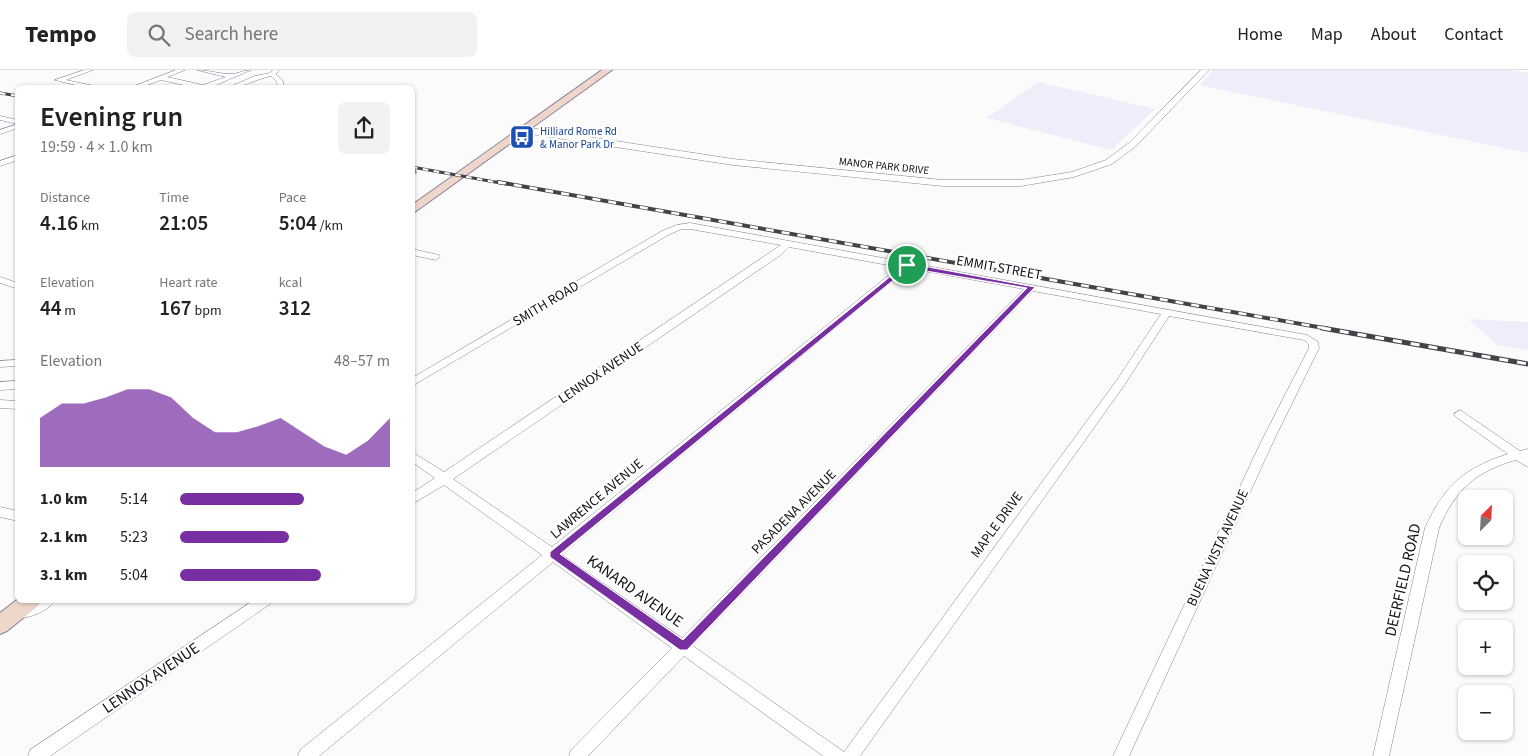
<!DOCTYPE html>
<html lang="en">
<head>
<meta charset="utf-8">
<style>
  :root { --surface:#fff; --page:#f2f2f2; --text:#222; --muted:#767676; --line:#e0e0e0; --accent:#772fa2 }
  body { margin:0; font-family:"Source Sans 3",sans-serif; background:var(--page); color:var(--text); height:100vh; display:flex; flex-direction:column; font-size:19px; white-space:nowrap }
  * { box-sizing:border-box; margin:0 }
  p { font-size:16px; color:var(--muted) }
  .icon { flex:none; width:28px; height:28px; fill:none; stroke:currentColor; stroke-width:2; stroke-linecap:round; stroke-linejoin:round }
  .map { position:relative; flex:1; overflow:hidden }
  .side { position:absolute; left:15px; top:15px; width:400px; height:518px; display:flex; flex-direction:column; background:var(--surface); border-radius:8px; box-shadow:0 1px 4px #0004 }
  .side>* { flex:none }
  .needle { width:32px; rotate:24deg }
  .fabs { position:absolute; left:1458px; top:420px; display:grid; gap:10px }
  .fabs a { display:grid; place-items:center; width:55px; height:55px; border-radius:8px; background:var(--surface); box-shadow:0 1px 4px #0004; font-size:25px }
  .pin { position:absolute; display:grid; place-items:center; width:42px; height:42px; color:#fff; margin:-21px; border:2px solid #fff; border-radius:50%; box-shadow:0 1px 5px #0007 }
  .round { display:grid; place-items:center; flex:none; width:52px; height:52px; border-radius:8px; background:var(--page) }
  .head { display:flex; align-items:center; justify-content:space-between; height:85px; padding:0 25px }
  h1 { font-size:28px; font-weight:600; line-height:38px }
  .stats { display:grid; grid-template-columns:repeat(3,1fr); gap:8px; height:85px; padding:5px 25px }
  .stats div { display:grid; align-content:center }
  .stats b { font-size:21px; font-weight:600 }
  .stats small { font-size:14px; font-weight:400 }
  .stats p { font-size:14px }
  .chart { height:140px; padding:10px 25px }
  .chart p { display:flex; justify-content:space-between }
  .chart svg { width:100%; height:90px; margin-top:5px; fill:var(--accent); opacity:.7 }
  ul { padding:0 25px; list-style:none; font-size:16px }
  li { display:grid; grid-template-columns:80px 60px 1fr; align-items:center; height:38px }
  li i { height:12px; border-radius:6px; background:var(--accent) }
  header { display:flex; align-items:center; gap:30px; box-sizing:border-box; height:70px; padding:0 25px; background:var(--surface); border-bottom:1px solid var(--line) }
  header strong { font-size:24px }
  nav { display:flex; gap:28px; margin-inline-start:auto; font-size:18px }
  .search { width:350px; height:45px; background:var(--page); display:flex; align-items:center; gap:12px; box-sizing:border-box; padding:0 18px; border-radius:8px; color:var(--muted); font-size:19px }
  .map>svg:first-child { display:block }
</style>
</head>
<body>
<header>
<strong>Tempo</strong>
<div class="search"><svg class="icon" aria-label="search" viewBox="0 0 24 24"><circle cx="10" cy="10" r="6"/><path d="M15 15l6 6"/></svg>Search here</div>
<nav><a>Home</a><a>Map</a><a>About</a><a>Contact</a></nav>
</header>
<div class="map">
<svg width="1528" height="686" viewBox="0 0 1528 686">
  <rect width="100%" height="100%" fill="#fbfbfb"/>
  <g fill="#efedfa">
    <path d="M1213,0H1510L1528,3V83L1199,15Z"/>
    <path d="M1038,12L1155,39L1111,80L987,48Z"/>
    <path d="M1468,249L1528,252V280L1497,275Z"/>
  </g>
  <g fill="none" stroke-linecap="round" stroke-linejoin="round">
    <defs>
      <g id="minor">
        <path d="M84,0H93L66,10L104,18H88L55,10Z"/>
        <path d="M176,0H185L167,7L203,15L226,7L197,0C208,0 219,4 231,4C237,4 244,0 251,0L209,18H197L161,10L139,18H129Z"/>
        <path d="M273,0H279L276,4L283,11L284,18H278L277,12L271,6C256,9 242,18 227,18L255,6L270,3Z"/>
        <path d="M0,46L18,50V54L0,50Z"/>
        <path d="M18,54V58L0,64V60Z"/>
        <path d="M18,85V90L0,96V91Z"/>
        <path d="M690,153L1307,265L1318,272L1319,278L1273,372L1129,686H1113L1261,372L1309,278V275L1304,270L1169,246L1125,314L860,686H823L684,586L588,686H569L571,680L672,578L553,492L319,686H298L300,680L542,485L444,415L412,434V423L435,408L412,392V382L444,402L781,175L690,159H682L668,165L412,316V308L662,161L677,155ZM789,177L899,197L552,477L453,409L782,184ZM908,198L1024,219L682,568L562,485ZM1033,221L1161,244L1117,310L844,682L693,576Z"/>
        <path d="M412,179L439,185L440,187L436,190L412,185Z"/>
        <path d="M0,207L18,213V219L0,213Z"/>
        <path d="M18,290V296L0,297V291Z"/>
        <path d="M0,330L18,331V339L0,338Z"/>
        <path d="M1460,340L1520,381L1528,379V397L1516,390C1476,401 1455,420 1439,458L1389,686H1373L1425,458C1444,416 1464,398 1508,384L1456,347L1454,344Z"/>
        <path d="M0,437L18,441V451L0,447Z"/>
        <path d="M35,530H55C51,539 28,550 19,547L17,543L19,539Z"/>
        <path d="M254,530H272L270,534L50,686H28L30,680Z"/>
      </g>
      <g id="tertiary">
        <path d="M1201,0H1209L1135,77L1112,94L1074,107L1021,116H943L733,95L524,63L520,60L524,57L733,89L943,110H1021L1072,102L1106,90L1129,73Z"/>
        <path d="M18,311V319L0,320V312Z"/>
      </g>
      <g id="secondary">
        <path d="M602,0H612L412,144V135Z"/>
        <path d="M18,529L41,530L38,536L7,561L0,564V543Z"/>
      </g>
    </defs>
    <use href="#minor" stroke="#858198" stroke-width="1"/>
    <use href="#tertiary" stroke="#858198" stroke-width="1"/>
    <use href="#secondary" stroke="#858198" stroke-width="2"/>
    <use href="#minor" fill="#fff" fill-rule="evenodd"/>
    <use href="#tertiary" fill="#fff" fill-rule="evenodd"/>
    <use href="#secondary" fill="#eed7ca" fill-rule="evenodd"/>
    <defs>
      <g id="rail-far2">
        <path d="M0,23L18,26"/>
        <path d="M412,97L506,114"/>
      </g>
      <path id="rail-far1" d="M498,112L1329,259"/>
      <path id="rail" d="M1322,258L1528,294"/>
    </defs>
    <use href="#rail-far2" stroke="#444249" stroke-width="3"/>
    <use href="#rail-far1" stroke="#444249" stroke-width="4"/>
    <use href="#rail" stroke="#444249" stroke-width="5"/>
    <use href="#rail-far2" stroke="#fff" stroke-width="2" stroke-dasharray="5.5" stroke-linecap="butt"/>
    <use href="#rail-far1" stroke="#fff" stroke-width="2.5" stroke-dasharray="8" stroke-linecap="butt"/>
    <use href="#rail" stroke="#fff" stroke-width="3" stroke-dasharray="9" stroke-linecap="butt"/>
  </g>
  <path fill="#a38f88" d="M412,91H413L417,103L412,106Z"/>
  <path fill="#772fa2" stroke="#fff" fill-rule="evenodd" d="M907,193L1035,217L687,580H680L550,487V482ZM908,198L1027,218L683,570L560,484Z"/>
  <defs>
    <symbol id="bus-square" viewBox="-11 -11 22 22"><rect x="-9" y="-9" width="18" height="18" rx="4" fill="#1a4fb4" stroke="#fff"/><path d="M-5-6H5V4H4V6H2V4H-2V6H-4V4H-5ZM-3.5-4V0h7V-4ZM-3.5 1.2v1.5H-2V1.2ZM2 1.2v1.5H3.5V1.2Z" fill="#fff"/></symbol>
  </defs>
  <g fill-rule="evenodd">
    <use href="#bus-square" x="508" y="53" width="28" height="28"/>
  </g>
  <g text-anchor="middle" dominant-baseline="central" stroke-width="4.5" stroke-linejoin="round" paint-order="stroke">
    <g font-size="11" fill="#164399" stroke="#fff" text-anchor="start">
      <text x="540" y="61">Hilliard Rome Rd<tspan x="540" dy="13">&amp; Manor Park Dr</tspan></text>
    </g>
    <g font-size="11" fill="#121019" stroke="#fff">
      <text transform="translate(884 96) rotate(6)">MANOR PARK DRIVE</text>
    </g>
    <g font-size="14" fill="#121019" stroke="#fff">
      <text transform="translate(999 198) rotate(10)">EMMIT STREET</text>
      <text transform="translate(546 234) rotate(-31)">SMITH ROAD</text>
      <text transform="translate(601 303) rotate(-34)">LENNOX AVENUE</text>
      <text transform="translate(597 429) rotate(-40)">LAWRENCE AVENUE</text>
      <text transform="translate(794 442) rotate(-45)">PASADENA AVENUE</text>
      <text transform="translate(997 455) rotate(-54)">MAPLE DRIVE</text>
      <text transform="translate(1218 478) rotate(-65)">BUENA VISTA AVENUE</text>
    </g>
    <g font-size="16" fill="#121019" stroke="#fff">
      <text transform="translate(1403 510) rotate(-77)">DEERFIELD ROAD</text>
      <text transform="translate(635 521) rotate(35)">KANARD AVENUE</text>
      <text transform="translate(151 608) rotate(-34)">LENNOX AVENUE</text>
    </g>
  </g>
</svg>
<div class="fabs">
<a><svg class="needle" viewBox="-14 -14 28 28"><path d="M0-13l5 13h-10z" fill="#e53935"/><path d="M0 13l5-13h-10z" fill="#767676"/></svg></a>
<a><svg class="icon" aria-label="locate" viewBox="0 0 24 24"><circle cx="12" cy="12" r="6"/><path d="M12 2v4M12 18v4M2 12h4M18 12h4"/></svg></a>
<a>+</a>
<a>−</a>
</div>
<div class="pin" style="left:907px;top:195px;background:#1e9e55"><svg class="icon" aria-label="arrive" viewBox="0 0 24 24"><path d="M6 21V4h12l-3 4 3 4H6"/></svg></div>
<section class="side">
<div class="head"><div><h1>Evening run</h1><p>19:59 · 4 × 1.0 km</p></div><a class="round"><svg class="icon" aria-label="share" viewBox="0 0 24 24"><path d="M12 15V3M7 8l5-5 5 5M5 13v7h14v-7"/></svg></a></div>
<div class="stats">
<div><p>Distance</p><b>4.16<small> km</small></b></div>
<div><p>Time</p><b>21:05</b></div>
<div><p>Pace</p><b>5:04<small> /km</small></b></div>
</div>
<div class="stats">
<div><p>Elevation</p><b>44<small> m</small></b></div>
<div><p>Heart rate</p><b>167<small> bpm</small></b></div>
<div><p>kcal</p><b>312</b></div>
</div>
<div class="chart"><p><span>Elevation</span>48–57 m</p>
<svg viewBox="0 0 160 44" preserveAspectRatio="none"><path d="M0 44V20L10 13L20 13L30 10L40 6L50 6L60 10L70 20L80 27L90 27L100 24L110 20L120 27L130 34L140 38L150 31L160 20V44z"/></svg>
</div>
<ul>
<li><b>1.0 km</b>5:14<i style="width:59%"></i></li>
<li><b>2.1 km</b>5:23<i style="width:52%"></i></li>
<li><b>3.1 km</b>5:04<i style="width:67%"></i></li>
</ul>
</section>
</div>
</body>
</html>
